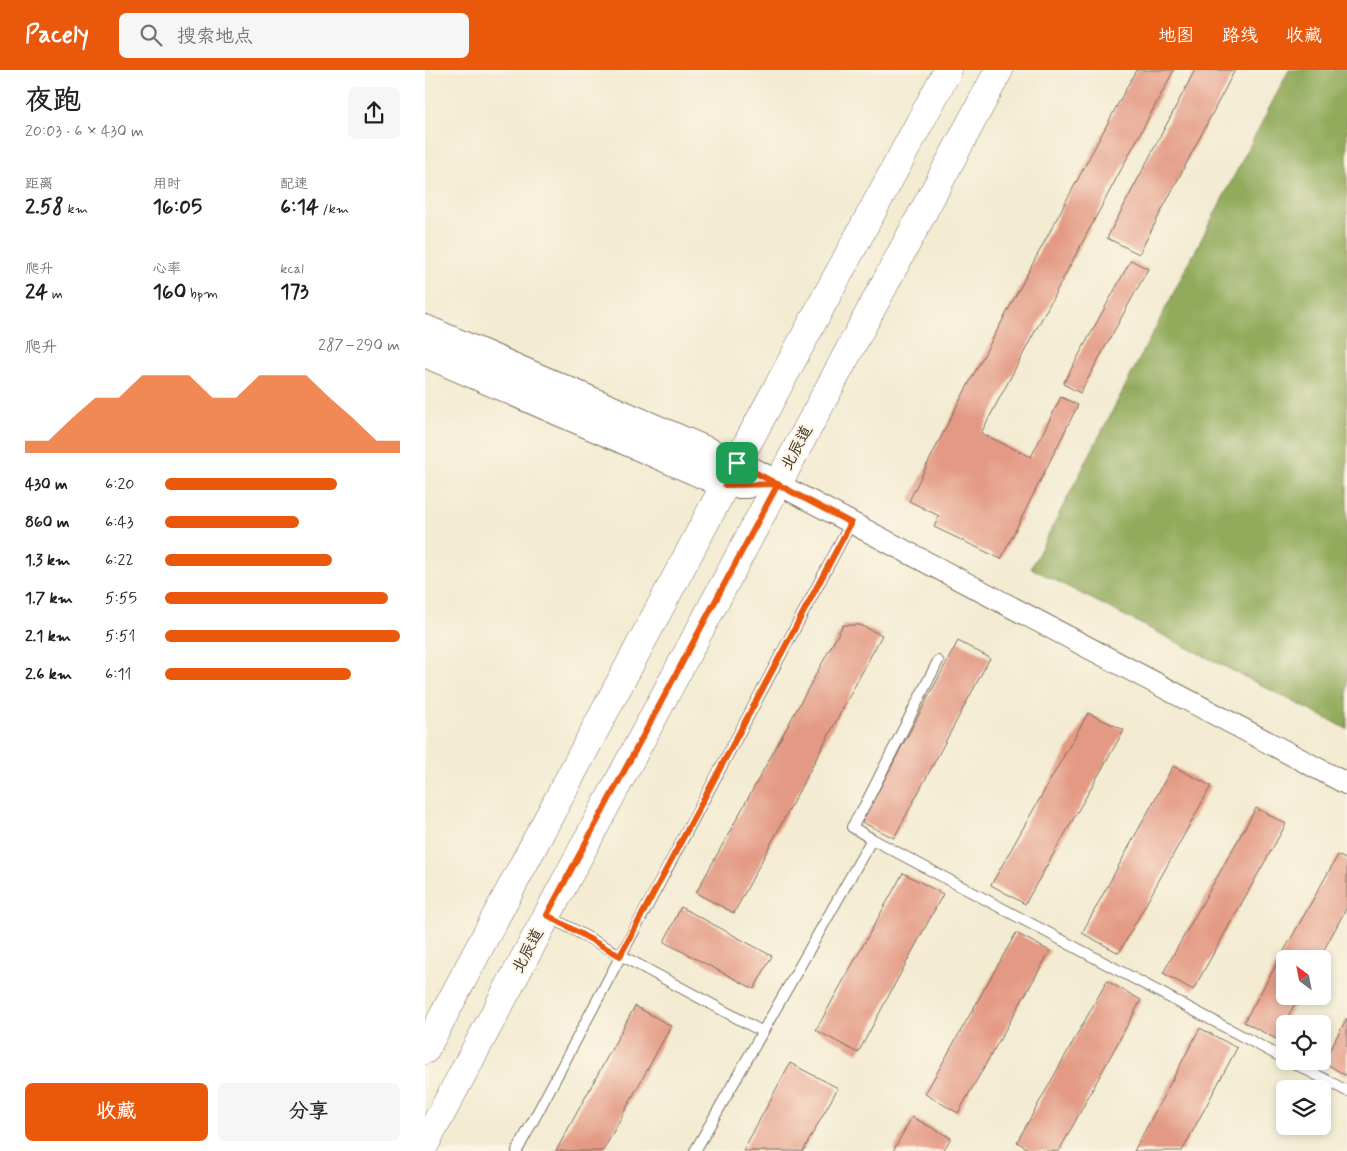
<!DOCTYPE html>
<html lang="zh">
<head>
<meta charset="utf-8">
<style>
  :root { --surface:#fff; --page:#f6f6f6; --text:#202124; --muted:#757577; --accent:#ea580c }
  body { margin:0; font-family:Mynerve,"LXGW WenKai TC",sans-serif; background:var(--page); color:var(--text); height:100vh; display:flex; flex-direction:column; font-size:19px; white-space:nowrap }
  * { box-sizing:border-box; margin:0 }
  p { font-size:16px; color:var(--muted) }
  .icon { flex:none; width:28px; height:28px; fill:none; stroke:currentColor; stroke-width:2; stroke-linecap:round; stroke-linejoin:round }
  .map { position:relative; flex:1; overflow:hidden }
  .details { display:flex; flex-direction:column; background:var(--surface); width:425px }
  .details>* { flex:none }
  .needle { width:32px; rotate:328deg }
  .controls { position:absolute; left:851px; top:880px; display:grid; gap:10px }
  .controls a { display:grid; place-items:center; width:55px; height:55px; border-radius:8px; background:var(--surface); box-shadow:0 2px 8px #0003; font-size:25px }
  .pin { position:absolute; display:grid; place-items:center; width:42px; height:42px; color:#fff; margin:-21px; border-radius:10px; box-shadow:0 2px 8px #0006 }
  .round { display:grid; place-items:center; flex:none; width:52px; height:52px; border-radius:8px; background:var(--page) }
  .head { display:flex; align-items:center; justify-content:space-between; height:85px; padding:0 25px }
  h1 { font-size:28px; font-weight:800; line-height:38px }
  .stats { display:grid; grid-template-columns:repeat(3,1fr); gap:8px; height:85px; padding:5px 25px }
  .stats div { display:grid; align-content:center }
  .stats b { font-size:21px; font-weight:800 }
  .stats small { font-size:14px; font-weight:400 }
  .stats p { font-size:14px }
  .chart { height:140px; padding:10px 25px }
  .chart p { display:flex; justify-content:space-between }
  .chart svg { width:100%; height:90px; margin-top:5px; fill:var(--accent); opacity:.7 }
  .action { display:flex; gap:10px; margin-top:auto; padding:10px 25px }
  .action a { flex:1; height:58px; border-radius:8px; background:var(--accent); color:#fff; font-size:20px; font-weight:800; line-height:58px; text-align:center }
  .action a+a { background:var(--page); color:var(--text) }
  ul { padding:0 25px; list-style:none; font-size:16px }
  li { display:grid; grid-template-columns:80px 60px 1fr; align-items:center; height:38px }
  li i { height:12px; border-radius:6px; background:var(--accent) }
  header { display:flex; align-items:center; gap:30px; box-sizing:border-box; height:70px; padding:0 25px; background:var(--accent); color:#fff }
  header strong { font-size:24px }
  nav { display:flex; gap:28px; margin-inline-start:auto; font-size:18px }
  .search { width:350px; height:45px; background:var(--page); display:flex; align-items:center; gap:12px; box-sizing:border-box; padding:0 18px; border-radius:8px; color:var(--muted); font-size:19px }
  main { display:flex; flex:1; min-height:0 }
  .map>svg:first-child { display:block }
</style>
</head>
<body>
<header>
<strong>Pacely</strong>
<div class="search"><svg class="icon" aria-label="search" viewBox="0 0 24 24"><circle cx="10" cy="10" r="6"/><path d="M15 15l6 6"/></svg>搜索地点</div>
<nav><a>地图</a><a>路线</a><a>收藏</a></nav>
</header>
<main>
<section class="details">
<div class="head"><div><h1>夜跑</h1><p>20:03 · 6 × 430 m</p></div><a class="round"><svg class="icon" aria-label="share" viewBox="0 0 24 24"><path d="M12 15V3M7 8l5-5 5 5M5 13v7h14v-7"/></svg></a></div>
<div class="stats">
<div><p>距离</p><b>2.58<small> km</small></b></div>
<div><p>用时</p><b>16:05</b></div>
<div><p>配速</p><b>6:14<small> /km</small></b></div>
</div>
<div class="stats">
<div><p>爬升</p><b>24<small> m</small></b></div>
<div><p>心率</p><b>160<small> bpm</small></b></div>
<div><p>kcal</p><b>173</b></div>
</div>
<div class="chart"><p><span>爬升</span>287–290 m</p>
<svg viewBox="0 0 160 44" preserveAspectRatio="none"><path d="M0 44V38L10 38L20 27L30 17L40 17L50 6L60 6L70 6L80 17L90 17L100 6L110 6L120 6L130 17L140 27L150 38L160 38V44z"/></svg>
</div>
<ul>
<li><b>430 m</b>6:20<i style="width:73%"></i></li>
<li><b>860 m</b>6:43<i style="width:57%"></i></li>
<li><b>1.3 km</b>6:22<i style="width:71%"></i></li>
<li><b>1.7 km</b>5:55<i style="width:95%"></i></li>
<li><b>2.1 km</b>5:51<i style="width:100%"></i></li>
<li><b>2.6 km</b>6:11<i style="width:79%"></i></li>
</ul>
<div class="action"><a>收藏</a><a>分享</a></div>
</section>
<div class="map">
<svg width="922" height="1081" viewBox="0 0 922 1081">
  <rect width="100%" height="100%" fill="#fcf5e5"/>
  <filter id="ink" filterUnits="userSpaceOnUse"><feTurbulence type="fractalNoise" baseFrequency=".02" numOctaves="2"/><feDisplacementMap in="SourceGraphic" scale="10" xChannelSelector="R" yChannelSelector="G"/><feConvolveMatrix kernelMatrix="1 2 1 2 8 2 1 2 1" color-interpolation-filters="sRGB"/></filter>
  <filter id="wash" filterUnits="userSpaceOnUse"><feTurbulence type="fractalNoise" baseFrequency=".0096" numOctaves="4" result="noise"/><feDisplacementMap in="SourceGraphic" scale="20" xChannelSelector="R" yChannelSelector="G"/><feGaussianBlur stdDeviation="1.12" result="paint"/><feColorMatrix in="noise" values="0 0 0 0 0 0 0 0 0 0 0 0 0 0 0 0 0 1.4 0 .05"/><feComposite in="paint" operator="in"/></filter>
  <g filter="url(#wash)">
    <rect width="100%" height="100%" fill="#f3ebd2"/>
    <path fill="#92aa5c" stroke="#666a3d" d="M864,0H922V659L606,498Z"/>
    <g id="blocks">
      <g fill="#e39983">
        <path d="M711,0H749L556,363L606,387L636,327L653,335L576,489L509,457L514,446L484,431L526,347Z"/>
        <path d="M770,0H810L714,184L682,168Z"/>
        <path d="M706,190L723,199L655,323L638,314Z"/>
        <path d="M418,555H435L457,565L309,843L271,823Z"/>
        <path d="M533,571L565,588L469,768L437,752Z"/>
        <path d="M663,643L699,660L600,834L566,815Z"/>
        <path d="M748,696L786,716L694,883L657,863Z"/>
        <path d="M831,738L861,754L768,920L738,903Z"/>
        <path d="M913,785L922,790V837L894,889H860V926H874L851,969L819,952Z"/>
        <path d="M478,803L518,824L433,983L391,960Z"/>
        <path d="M256,837L347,886L329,919L239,872Z"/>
        <path d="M591,863L625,881L533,1043L500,1024Z"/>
        <path d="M682,911L716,930L634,1081H607L592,1072Z"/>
        <path d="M210,936L246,956L178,1081H131Z"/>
        <path d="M922,948V1006L898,992Z"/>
        <path d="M775,958L812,978L757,1081H709Z"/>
        <path d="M365,993L413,1018L378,1081H318Z"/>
        <path d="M487,1047L526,1068L518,1081H468Z"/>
      </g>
    </g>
  </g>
  <g filter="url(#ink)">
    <use href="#blocks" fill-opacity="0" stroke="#7b6e5d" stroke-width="1"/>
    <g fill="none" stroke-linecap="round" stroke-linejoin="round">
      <defs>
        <g id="service">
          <path d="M447,769L427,757L440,735L513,591"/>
          <path d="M123,846L338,962"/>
          <path d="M865,991L922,1021"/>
          <path d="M92,1081L426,453"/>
          <path d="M270,1081L447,769L860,989"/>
        </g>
        <path id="minor" d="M353,414L922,714"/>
        <g id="tertiary">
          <path d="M0,258L312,393L353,414"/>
          <path d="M0,284L300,415H322"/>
        </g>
        <g id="primary">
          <path d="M0,980L300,415L523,0"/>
          <path d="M0,1074L574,0"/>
        </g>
      </defs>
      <use href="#service" stroke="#7b6e5d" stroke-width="12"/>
      <use href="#minor" stroke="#7b6e5d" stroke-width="23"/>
      <use href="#tertiary" stroke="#7b6e5d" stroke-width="28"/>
      <use href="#primary" stroke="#7b6e5d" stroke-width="29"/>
      <use href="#service" stroke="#fff" stroke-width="10"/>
      <use href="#minor" stroke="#fff" stroke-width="21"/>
      <use href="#tertiary" stroke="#fff" stroke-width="26"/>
      <use href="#primary" stroke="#fff" stroke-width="28"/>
    </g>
  </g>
  <g fill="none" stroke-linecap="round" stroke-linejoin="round" filter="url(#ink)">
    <defs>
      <path id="route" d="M312,393L300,415L353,414L122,845L195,886L426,453L312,393"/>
    </defs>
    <use href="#route" stroke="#fff" stroke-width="10"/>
    <use href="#route" stroke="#ea580c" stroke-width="6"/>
  </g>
  <g text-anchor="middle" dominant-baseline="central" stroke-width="4.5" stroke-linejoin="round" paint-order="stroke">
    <g font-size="16" fill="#3b2a1e" stroke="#fcf5e5">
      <text transform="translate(372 378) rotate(-62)">北辰道</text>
      <text transform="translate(103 881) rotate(-62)">北辰道</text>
    </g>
  </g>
</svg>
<div class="controls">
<a><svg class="needle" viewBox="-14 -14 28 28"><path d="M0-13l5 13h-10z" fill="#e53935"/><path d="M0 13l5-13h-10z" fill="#757577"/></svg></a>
<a><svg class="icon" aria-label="locate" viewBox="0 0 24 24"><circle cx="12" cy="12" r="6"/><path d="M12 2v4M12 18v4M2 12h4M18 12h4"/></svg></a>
<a><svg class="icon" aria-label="layers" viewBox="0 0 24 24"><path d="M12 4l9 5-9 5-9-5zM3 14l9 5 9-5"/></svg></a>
</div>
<div class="pin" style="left:312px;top:393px;background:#1e9e55"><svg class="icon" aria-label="arrive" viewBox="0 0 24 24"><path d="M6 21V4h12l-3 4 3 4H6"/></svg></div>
</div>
</main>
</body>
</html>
